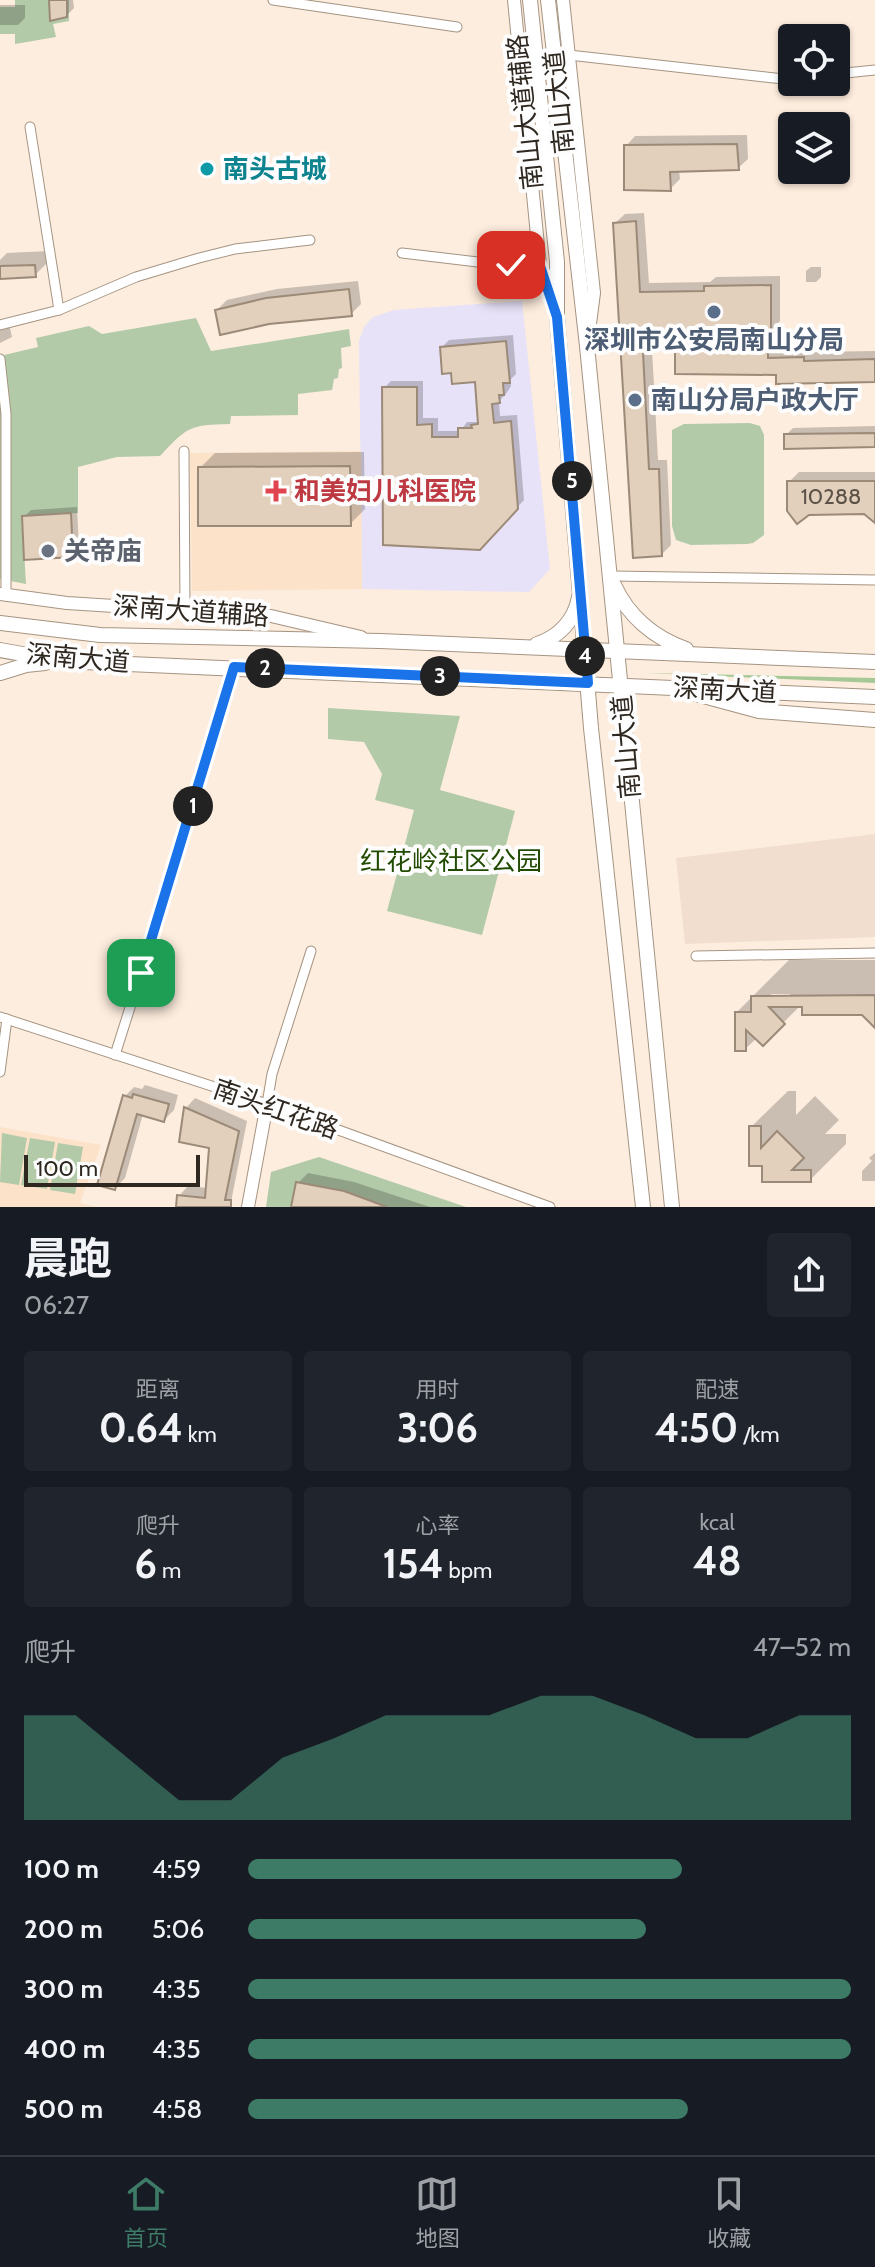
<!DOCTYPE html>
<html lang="zh">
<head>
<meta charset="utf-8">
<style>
  :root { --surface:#171b24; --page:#20242c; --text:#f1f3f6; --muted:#9ea1a6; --line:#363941; --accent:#3e7b66 }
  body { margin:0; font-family:Cabin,"Noto Sans SC",sans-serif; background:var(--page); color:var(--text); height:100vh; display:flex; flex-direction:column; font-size:30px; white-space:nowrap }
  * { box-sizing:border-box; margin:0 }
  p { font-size:26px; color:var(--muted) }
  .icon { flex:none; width:44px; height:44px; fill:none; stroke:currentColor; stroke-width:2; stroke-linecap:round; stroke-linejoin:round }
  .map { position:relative; height:1207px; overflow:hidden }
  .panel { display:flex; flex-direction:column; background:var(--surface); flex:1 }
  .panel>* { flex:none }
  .fabs { position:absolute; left:778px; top:24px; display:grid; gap:16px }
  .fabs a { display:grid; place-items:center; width:72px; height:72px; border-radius:8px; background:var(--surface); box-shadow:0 2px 6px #0004; font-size:40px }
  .scale { position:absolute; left:24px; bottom:20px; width:176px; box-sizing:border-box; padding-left:8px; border:4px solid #2f2821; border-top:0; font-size:22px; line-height:28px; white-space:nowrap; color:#2f2821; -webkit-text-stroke:6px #fdfdfd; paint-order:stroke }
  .pin { position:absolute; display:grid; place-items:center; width:68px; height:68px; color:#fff; margin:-34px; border-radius:16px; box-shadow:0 4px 12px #0006 }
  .km { position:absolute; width:40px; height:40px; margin:-20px; border-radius:50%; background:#222; color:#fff; font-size:22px; line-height:40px; text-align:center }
  .round { display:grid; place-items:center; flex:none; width:84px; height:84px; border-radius:8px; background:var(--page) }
  .headline { display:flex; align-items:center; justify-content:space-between; height:136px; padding:0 24px }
  h1 { font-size:44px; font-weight:700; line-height:60px }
  .figures { display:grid; grid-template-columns:repeat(3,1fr); gap:12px; height:136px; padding:8px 24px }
  .figures div { display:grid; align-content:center; border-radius:8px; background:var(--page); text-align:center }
  .figures b { font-size:40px; font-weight:700 }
  .figures small { font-size:22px; font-weight:400 }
  .figures p { font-size:22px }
  .chart { height:224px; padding:16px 24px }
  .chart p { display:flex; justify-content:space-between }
  .chart svg { width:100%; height:144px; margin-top:8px; fill:var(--accent); opacity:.7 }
  ul { padding:0 24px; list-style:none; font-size:26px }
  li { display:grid; grid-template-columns:128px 96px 1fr; align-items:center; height:60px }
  li i { height:20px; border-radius:10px; background:var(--accent) }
  .menu { display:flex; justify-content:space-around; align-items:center; height:112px; border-top:2px solid var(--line); background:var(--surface); font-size:22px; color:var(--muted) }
  .menu a { display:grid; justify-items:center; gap:4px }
  .menu .current { color:var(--accent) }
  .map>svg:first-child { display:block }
</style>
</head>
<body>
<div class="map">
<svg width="875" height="1207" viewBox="0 0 875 1207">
  <rect width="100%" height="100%" fill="#fdedde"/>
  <path fill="#e8e2f8" d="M522,301L550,569L529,592L362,589L359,341L364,327L373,317L394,310Z"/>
  <path fill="#f1dece" d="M875,834V937L685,944L676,858Z"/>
  <g fill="#fbe2c9">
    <path d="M361,451L362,589L192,591L190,453Z"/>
    <path d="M0,1127L101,1145L80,1203L97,1207H0Z"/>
  </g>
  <g fill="#b3caa8">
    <path d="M15,0H69V21L53,24L56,37L15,44V34H0V7H15Z"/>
    <path d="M196,318L211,351L349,329L351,346L341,348L342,368L339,369L338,378L334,379L332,390L298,394V415L231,416L230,424C190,425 188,426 160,456L117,457L78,467V513L22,516L26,584L0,579V356L38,347L36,338L89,326L102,334Z"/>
    <path d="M750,423L760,426L764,435V535L753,543L747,544L691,545L676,540L672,526V430L684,424Z"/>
    <path d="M328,708L460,716L440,790L515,811L482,935L387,911L414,810L375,800L382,774L364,742L328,739Z"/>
    <path d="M2,1133L27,1138L19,1185L0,1182Z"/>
    <path d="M30,1138L55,1142L47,1189L21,1185Z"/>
    <path d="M58,1143L83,1147L75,1194L50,1190Z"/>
    <path d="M319,1157L466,1207H266L271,1172Z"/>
  </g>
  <path fill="#a6c896" d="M645,673L875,678V683Z"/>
  <g fill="#0003" fill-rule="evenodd">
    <path d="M51,0H73L74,8L66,16Z"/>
    <path d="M0,5H25V18L18,25H0Z"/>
    <path d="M747,135L748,159L738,168L679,170L680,179L670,189L626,146L635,136Z"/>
    <path d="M644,213L649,283L710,282L716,277L780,276V321L777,324V349L813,348V352L875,351V380L778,373L677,331H651L658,460H667L671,545L662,554L635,556L615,223L625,214Z"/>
    <path d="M49,251L50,260L35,275L0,277V260L7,253Z"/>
    <path d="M811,267H821V277L816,282H806V271Z"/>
    <path d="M358,281L361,304L351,314L217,310L227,300L277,289Z"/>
    <path d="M0,326L10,328L12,337L0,343Z"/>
    <path d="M513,335L516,374L510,380L511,386L506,394L499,401L500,416L517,415L524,500L479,548L384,388L391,381H423V418H438V431H460L467,422H477L480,419L477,380L452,371L442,347L449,340Z"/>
    <path d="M875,426V445L786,435L793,428Z"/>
    <path d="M364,452L365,509L350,524L200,468L215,453Z"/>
    <path d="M799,472H875V520L864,512L808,513L789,482Z"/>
    <path d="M77,507L79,548L72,555L24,517L31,510Z"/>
    <path d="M789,960H875V1025L863,1013L801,1005L763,1043L757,1038L745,1049L737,1012ZM771,994H790V998H771Z"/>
    <path d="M145,1085L178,1095L174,1110L164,1120L143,1114L125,1178L115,1188L125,1096L134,1087L142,1089Z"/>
    <path d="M788,1091H796V1115L815,1096L839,1120L825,1134H846V1144L810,1180L764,1164L751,1127Z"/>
    <path d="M195,1098L247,1121L230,1207H178L179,1196L188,1186L208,1188L211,1146L181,1140L186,1108Z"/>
    <path d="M875,1153V1181H862V1171L872,1161L869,1158Z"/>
    <path d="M308,1173L354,1182L430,1207H293L298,1183Z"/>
  </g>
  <g fill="#e2cfbc" stroke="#9c8a78" stroke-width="2">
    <path d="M49,0H67V17L50,21Z"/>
    <path d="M737,144L739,170L670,172L671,191L624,190V145Z"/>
    <path d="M636,221L640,292L704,291V286L771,285V332H768V358L804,357V361L875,359V382L776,384V375L675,374V333H642L649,469H659L662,556L633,558L613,223Z"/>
    <path d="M35,265L36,277L0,279V266Z"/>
    <path d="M349,289L352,316L269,324L220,335L215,310L266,298Z"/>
    <path d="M506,341L510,383H503L504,395H499L500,403L492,404L494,423L511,421L518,509L480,550L383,545L382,387H417V425L432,424V437H458V428H472L471,425L478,424L475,382L452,384L451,373L442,374L440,347Z"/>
    <path d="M875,433V447L784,449V434Z"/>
    <path d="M350,466L351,526H198V467Z"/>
    <path d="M787,481H875V523L864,514L809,515L797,524L787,511Z"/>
    <path d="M71,513L73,557L24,560L22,516Z"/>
    <path d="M875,995V1028L862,1015H802V1007H769L785,1024L763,1046L746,1030V1051H735V1012H751V996Z"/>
    <path d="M133,1094L169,1104L164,1122L137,1114L115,1190L97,1185L123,1095L132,1098Z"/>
    <path d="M184,1107L239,1131L225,1200H231V1207H176L177,1195L205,1198L209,1148L179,1142Z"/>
    <path d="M749,1126H761V1148L777,1131L804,1158L792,1170H811V1182H762V1166H749Z"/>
    <path d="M296,1182L344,1191L387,1207H291Z"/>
  </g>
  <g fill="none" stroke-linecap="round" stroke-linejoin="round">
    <defs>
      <g id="street">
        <path d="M273,0L457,27"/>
        <path d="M569,55L792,80"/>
        <path d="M836,74L875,70"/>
        <path d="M30,127L59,310"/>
        <path d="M402,253L503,265L540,266"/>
        <path d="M0,325L59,310L136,277L199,258L235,249L310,240"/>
        <path d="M0,359L6,414V596"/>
        <path d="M184,451L185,611"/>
        <path d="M611,576L875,580"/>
        <path d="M696,956L875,953"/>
        <path d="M0,1017L267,1104L550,1207"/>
        <path d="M115,1055L163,903L234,667"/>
        <path d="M0,1072L7,1019"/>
        <path d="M267,1104L272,1074L311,951"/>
      </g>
      <g id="secondary">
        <path d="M514,0L540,266L554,309"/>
        <path d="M563,0L594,293L589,331"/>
        <path d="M0,594L67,603L271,616L361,637"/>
        <path d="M248,1207L267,1104"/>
      </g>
      <g id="primary">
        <path d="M530,0L557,262V317L591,728L643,1207"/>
        <path d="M548,0L587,346L672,1207"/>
        <path d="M614,585C628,616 654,638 686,649"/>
        <path d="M0,623L100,635L380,641L875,662"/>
        <path d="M537,644C559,637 575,620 579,597"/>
        <path d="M0,650L61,661L875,697"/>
        <path d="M0,673L26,665L45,663"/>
        <path d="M696,694L759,711L875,720"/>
      </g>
    </defs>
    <use href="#street" stroke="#a69482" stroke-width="11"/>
    <use href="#secondary" stroke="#a69482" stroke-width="14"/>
    <use href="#primary" stroke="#a69482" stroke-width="16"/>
    <use href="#street" stroke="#fff" stroke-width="9"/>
    <use href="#secondary" stroke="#fff" stroke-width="12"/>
    <use href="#primary" stroke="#fff" stroke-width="14"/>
  </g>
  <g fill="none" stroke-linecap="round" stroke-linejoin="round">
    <defs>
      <path id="route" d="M141,973L234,667L588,683L557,317L540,266L511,265"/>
    </defs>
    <use href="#route" stroke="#fff" stroke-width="16"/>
    <use href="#route" stroke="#1a73e8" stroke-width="10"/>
  </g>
  <circle fill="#0f9aa8" stroke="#fdfdfd" stroke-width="3" cx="207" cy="169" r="8"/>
  <g fill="#5c6f8a" stroke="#fdfdfd" stroke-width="3">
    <circle cx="714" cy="312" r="8"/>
    <circle cx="635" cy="400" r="8"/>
  </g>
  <path fill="#e0444e" stroke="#fdfdfd" stroke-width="3" d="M272 479h8v8h8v8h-8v8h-8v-8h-8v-8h8z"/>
  <circle fill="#6b7280" stroke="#fdfdfd" stroke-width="3" cx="48" cy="551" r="8"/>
  <g text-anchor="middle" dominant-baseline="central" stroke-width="8" stroke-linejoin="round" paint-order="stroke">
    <g font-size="22" fill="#5c5248">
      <text x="831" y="496">10288</text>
    </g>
    <g font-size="26" fill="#2f2821" stroke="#fdfdfd">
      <text transform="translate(559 102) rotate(-96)">南山大道</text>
      <text transform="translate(525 112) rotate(-96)">南山大道辅路</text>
      <text transform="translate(191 611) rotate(4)">深南大道辅路</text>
      <text transform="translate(78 658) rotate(5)">深南大道</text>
      <text transform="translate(725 690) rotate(3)">深南大道</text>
      <text transform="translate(626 747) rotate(-95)">南山大道</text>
      <text transform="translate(276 1109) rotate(19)">南头红花路</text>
    </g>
    <g font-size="26" font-weight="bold" fill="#0d838f" stroke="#fdfdfd" text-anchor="start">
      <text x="223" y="169">南头古城</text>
    </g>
    <g font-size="26" font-weight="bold" fill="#4e5e75" stroke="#fdfdfd">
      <text x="714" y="340">深圳市公安局南山分局</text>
      <text x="651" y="400" text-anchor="start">南山分局户政大厅</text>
    </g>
    <g font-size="26" font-weight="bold" fill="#be3a42" stroke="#fdfdfd" text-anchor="start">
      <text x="294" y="491">和美妇儿科医院</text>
    </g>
    <g font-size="26" font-weight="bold" fill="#5b616d" stroke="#fdfdfd" text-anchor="start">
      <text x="64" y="551">关帝庙</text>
    </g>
    <g font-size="26" fill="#224b02" stroke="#fdfdfd">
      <text x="451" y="861">红花岭社区公园</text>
    </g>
  </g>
</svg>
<div class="fabs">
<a><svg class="icon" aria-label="locate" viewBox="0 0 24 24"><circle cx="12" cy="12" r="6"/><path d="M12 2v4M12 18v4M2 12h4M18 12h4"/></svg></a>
<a><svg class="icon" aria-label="layers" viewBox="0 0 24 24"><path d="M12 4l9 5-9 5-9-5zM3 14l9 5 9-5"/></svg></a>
</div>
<div class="scale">100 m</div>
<div class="pin" style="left:141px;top:973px;background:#1e9e55"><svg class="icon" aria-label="arrive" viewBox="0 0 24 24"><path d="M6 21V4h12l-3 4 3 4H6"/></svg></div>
<div class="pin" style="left:511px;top:265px;background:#d93025"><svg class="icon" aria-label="check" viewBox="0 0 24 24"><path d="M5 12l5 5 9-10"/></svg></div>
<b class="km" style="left:193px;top:806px">1</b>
<b class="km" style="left:265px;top:668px">2</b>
<b class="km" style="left:440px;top:676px">3</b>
<b class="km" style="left:585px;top:656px">4</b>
<b class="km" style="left:572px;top:481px">5</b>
</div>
<section class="panel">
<div class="headline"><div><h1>晨跑</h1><p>06:27</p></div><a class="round"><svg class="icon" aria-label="share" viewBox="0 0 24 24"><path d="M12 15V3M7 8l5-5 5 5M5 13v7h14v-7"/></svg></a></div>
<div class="figures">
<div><p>距离</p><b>0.64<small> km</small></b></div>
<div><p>用时</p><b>3:06</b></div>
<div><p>配速</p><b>4:50<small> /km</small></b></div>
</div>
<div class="figures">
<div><p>爬升</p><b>6<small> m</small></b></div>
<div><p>心率</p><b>154<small> bpm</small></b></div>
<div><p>kcal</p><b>48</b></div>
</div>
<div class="chart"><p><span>爬升</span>47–52 m</p>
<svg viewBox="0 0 160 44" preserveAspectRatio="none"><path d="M0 44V12L10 12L20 25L30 38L40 38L50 25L60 19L70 12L80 12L90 12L100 6L110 6L120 12L130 19L140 19L150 12L160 12V44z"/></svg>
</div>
<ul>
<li><b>100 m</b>4:59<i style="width:72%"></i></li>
<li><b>200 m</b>5:06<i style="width:66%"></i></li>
<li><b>300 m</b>4:35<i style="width:100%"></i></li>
<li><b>400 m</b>4:35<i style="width:100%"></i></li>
<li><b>500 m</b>4:58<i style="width:73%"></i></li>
</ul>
</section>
<nav class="menu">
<a class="current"><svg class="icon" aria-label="home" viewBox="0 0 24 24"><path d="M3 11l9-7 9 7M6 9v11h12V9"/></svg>首页</a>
<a><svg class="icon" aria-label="map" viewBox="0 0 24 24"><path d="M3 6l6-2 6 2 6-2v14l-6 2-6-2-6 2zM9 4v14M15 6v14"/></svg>地图</a>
<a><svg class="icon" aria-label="saved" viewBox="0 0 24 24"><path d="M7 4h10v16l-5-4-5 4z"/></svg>收藏</a>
</nav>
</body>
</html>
